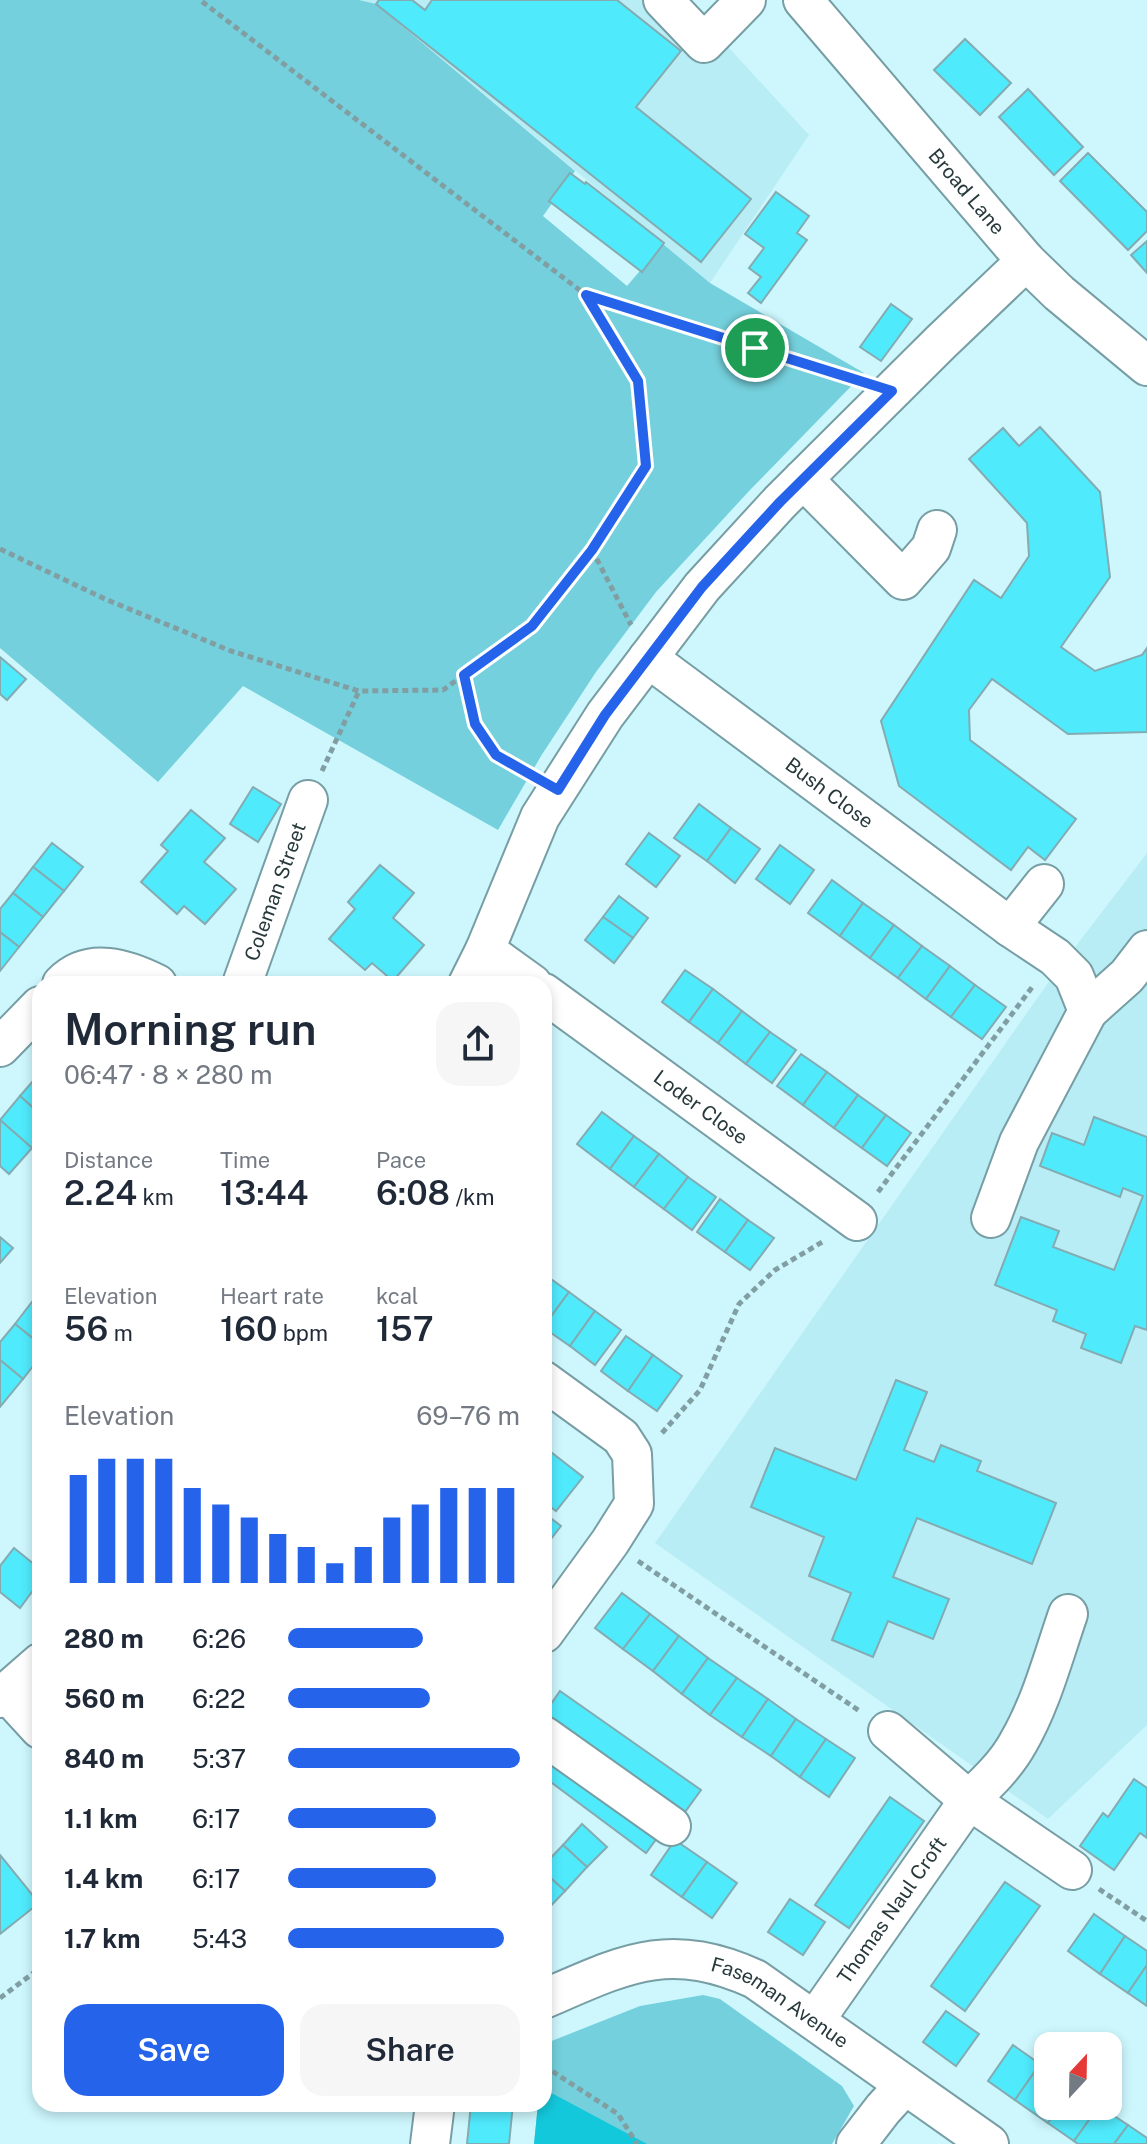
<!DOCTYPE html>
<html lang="en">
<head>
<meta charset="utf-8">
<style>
  :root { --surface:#fff; --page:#f6f6f7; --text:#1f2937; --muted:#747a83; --accent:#2563eb }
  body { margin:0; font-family:"Public Sans",sans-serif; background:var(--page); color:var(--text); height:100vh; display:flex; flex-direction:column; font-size:30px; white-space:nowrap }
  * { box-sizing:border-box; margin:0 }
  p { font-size:26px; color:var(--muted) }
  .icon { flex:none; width:44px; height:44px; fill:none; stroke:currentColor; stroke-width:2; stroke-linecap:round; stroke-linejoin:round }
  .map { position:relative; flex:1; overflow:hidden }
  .drawer { position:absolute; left:32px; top:976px; width:520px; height:1136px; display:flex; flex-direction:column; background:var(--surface); border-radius:24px; box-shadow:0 4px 12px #0003 }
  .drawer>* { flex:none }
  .needle { width:52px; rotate:22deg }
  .fabs { position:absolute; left:1034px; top:2032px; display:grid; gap:16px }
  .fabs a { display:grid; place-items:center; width:88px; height:88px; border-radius:16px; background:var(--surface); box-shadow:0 4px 12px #0003; font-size:40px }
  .pin { position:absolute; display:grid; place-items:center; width:68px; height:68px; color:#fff; margin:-34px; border:4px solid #fff; border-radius:50%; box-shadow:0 2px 8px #0007 }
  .round { display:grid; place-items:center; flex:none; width:84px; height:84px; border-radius:24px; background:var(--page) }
  .head { display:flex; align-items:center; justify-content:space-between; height:136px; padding:0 32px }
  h1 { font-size:44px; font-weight:600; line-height:60px }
  .metrics { display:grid; grid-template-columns:repeat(3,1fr); gap:12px; height:136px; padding:8px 32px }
  .metrics div { display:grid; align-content:center }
  .metrics b { font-size:34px; font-weight:600 }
  .metrics small { font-size:22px; font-weight:400 }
  .metrics p { font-size:22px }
  .chart { height:224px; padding:16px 32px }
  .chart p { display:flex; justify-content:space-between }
  .chart svg { width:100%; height:144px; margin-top:8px; stroke:var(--accent); stroke-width:6 }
  .button { display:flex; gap:16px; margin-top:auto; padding:16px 32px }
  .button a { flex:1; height:92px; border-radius:24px; background:var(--accent); color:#fff; font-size:32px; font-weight:600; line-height:92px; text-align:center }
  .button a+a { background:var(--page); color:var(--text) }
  ul { padding:0 32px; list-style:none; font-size:26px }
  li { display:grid; grid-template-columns:128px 96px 1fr; align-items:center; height:60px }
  li i { height:20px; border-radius:10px; background:var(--accent) }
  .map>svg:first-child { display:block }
</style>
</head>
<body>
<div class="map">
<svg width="1147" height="2144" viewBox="0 0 1147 2144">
  <rect width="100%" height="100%" fill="#cdf7fd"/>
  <g fill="#b9edf5">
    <path d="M359,0H685L809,135L710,283L376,4Z"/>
    <path d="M1147,853V1725L1048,1819L655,1543L1050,980Z"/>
  </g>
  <g fill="#74d0dc">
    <path d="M0,0H359L376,4L575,171L543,216L627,286L663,244L710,283L864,373L750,490L656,592L596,672L541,756L498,830L243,686L158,782L0,648Z"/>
    <path d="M703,1995L720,1999L842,2086L854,2106L832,2144H534L538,2104H544V2044L640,2006Z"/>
  </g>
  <path fill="#14c8db" d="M544,2089L647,2144H534L538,2104H544Z"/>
  <g fill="#50eafd" stroke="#83abb1" stroke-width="2">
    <path d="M379,0H412L425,10L432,0H617L681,51L636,107L751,199L701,262L376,4Z"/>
    <path d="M965,39L1011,83L980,115L934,70Z"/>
    <path d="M1028,89L1083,147L1054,175L999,117Z"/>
    <path d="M1088,153L1147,212V231L1128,250L1060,181Z"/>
    <path d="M570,173L585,184L586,182L664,243L642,272L549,201Z"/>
    <path d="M776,192L809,216L797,233L807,240L761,303L748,293L761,277L749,268L764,248L745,234Z"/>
    <path d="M1147,241V273L1131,255Z"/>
    <path d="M891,304L912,319L881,361L860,347Z"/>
    <path d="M1040,427L1100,492L1110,577L1061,647L1095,671L1142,655L1147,648V732L1068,734L992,679L969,710L970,740L1076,819L1045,860L1028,847L1011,870L899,786L881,721L974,580L1001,598L1029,556L1027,523L969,459L1003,428L1019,446Z"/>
    <path d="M0,657L26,679L7,700L0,694Z"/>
    <path d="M253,787L281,804L258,842L230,824Z"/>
    <path d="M699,804L731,828L707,861L674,838Z"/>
    <path d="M191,810L225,838L204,862L236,889L205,924L184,906L177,914L141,882L168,851L161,845Z"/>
    <path d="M731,828L760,849L735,883L707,861Z"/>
    <path d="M649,833L680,856L656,887L626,864Z"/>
    <path d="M52,843L83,867L64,891L33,867Z"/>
    <path d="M780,845L814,870L790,904L756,879Z"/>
    <path d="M380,865L414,893L393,918L424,945L393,981L372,963L365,970L329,939L355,909L348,902Z"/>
    <path d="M33,867L64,891L43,917L13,893Z"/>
    <path d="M832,880L863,903L840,936L808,913Z"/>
    <path d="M13,893L43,917L19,947L0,932V909Z"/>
    <path d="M619,896L648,918L633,938L603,917Z"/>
    <path d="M863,903L894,925L870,958L840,936Z"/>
    <path d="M603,917L633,938L614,963L585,940Z"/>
    <path d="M894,925L922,946L898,978L870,958Z"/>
    <path d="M0,932L19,947L0,971Z"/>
    <path d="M922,946L950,966L926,999L898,978Z"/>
    <path d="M950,966L975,985L951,1017L926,999Z"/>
    <path d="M685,970L713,989L689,1022L662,1002Z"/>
    <path d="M975,985L1006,1007L982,1039L951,1017Z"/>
    <path d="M713,989L742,1011L718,1043L689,1022Z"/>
    <path d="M742,1011L770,1032L746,1064L718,1043Z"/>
    <path d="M770,1032L796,1050L772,1083L746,1064Z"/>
    <path d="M801,1054L827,1072L803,1105L777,1086Z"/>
    <path d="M827,1072L858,1095L834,1128L803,1105Z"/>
    <path d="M40,1073V1114L20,1096Z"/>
    <path d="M858,1095L886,1115L862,1148L834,1128Z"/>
    <path d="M20,1096L40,1114V1139L32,1148L0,1120Z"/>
    <path d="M602,1112L634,1136L610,1169L577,1144Z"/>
    <path d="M886,1115L911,1133L887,1166L862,1148Z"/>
    <path d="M1094,1117L1147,1137V1330L1135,1326L1121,1363L1081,1348L1086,1334L1053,1321L1057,1310L995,1285L1021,1217L1059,1231L1053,1247L1114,1270L1143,1196L1123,1188L1120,1197L1040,1166L1052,1133L1084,1145Z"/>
    <path d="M0,1120L32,1148L9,1174L0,1166Z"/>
    <path d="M634,1136L659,1154L634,1187L610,1169Z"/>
    <path d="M659,1154L688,1177L664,1209L634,1187Z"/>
    <path d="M688,1177L716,1197L692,1230L664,1209Z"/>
    <path d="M720,1199L748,1220L725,1252L697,1232Z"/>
    <path d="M748,1220L774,1238L750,1270L725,1252Z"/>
    <path d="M0,1237L13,1248L0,1263Z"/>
    <path d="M544,1274L569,1292L544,1326Z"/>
    <path d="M569,1292L595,1311L570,1346L544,1328V1326Z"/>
    <path d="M38,1294L40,1296V1344L15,1324Z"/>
    <path d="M595,1311L621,1330L595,1365L570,1346Z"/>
    <path d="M15,1324L40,1344V1357L23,1379L0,1360V1342Z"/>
    <path d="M626,1336L653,1355L628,1391L601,1371Z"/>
    <path d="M653,1355L682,1376L657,1411L628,1391Z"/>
    <path d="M0,1360L23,1379L0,1407Z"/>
    <path d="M896,1380L927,1392L904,1450L934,1462L941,1445L981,1461L977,1471L1056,1503L1032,1564L917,1518L893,1577L949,1599L933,1639L888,1621L873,1657L832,1640L851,1593L809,1576L824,1537L751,1507L775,1448L856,1480Z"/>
    <path d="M547,1449L583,1477L556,1511L544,1502V1453Z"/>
    <path d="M544,1513L561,1526L544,1548Z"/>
    <path d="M14,1548L40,1569V1581L20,1608L0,1592V1566Z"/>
    <path d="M622,1593L650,1614L623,1649L595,1628Z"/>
    <path d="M650,1614L679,1636L653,1671L623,1649Z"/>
    <path d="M679,1636L708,1658L682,1694L653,1671Z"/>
    <path d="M708,1658L737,1678L710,1715L682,1694Z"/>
    <path d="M737,1678L768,1699L742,1737L710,1715Z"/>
    <path d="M560,1691L701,1790L685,1812L544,1714Z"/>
    <path d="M768,1699L796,1719L771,1756L742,1737Z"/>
    <path d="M796,1719L826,1739L800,1777L771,1756Z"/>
    <path d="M826,1739L855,1758L829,1797L800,1777Z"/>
    <path d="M544,1743L663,1830L646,1853L544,1777Z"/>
    <path d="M1134,1779L1147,1788V1838L1140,1833L1114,1870L1080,1846L1103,1813L1108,1817Z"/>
    <path d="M890,1797L924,1821L849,1928L815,1905Z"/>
    <path d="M582,1824L607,1847L587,1867L563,1845Z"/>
    <path d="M675,1840L707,1862L682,1897L651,1875Z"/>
    <path d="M563,1845L587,1867L565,1891L544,1872V1865Z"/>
    <path d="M0,1855L39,1903L0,1934Z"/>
    <path d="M707,1862L737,1883L712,1918L682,1897Z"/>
    <path d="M544,1872L565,1891L544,1913Z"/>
    <path d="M1005,1882L1040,1906L965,2011L931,1986Z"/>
    <path d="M790,1899L825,1922L803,1955L768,1932Z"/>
    <path d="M1094,1914L1125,1936L1100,1974L1068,1951Z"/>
    <path d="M1125,1936L1147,1951V1965L1128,1993L1100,1974Z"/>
    <path d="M1147,1965V2006L1128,1993Z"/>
    <path d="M946,2011L979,2034L956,2066L923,2042Z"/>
    <path d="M1013,2045L1040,2064L1015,2100L988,2081Z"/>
    <path d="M1040,2064L1048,2070V2106H1060L1048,2123L1015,2100Z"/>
    <path d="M471,2104H513L509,2144H467Z"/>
    <path d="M1060,2106H1099L1074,2141L1048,2123Z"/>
    <path d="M1099,2106L1128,2125L1114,2144H1078L1074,2141Z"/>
    <path d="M1128,2125L1147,2138V2144H1114Z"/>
  </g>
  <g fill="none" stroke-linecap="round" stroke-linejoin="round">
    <defs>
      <g id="minor">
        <path d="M663,0L704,43L746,0"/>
        <path id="s1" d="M803,0L1026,261L1059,293L1147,366"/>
        <path d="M803,479L903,580L931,548L937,530"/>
        <path id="s2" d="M648,658L1010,927L1055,957L1074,976L1088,1011L1019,1142L991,1218"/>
        <path d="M1010,927L1044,884"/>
        <path d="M485,950L532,984"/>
        <path d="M62,984C89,956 127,969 157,984"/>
        <path id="s3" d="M242,984L308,800"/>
        <path d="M468,984L485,950L540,817L605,715L702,587L780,502L941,342L1026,261"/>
        <path id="s4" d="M544,993L857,1221"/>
        <path d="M1088,1011L1127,976L1147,950"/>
        <path d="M0,1047L40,1006"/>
        <path d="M544,1381L621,1437L632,1454L634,1504L610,1542L544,1633"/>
        <path d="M7,1693L40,1729"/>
        <path d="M0,1698L40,1663"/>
        <path d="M888,1731L969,1800L1072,1870"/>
        <path d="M544,1736L671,1826"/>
        <path id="s5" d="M544,1999C625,1964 668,1940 755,1979L989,2144"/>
        <path id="s6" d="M815,2020L969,1800C987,1783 1006,1765 1018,1743C1041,1704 1053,1657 1068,1614"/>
        <path d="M430,2144L435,2104"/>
        <path d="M856,2144L883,2109L905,2085"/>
      </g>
    </defs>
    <use href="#minor" stroke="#769ea4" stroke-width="42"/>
    <g stroke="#819fa3" stroke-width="5" stroke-dasharray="6 4" stroke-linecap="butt">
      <path d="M588,295L853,379"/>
      <path d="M0,549L105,599L231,651L359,691L443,690L532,626L592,550L646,466L638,381L586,295L200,0"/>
      <path d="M592,550L631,625"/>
      <path d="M464,675C470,703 474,736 498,756C506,762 516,767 525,772"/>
      <path d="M322,771L359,691"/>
      <path d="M878,1192L1033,986"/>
      <path d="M662,1433L700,1390L739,1304L775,1270L824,1241"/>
      <path d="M638,1561L861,1712"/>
      <path d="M1099,1889L1147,1921"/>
      <path d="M0,1998L40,1968"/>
      <path d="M544,2066L618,2114L637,2144"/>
    </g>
    <use href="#minor" stroke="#fff" stroke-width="38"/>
  </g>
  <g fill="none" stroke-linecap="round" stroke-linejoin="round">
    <defs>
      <path id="route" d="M586,295L892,391L780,502L702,587L605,715L558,790L496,755L475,724L464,675L532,626L592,550L646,466L638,381Z"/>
    </defs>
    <use href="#route" stroke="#fff" stroke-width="16"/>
    <use href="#route" stroke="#2563eb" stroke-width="10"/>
  </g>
  <g text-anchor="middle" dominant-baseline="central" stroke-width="8" stroke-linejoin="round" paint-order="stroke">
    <g font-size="20" fill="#28393b" stroke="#fff">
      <text stroke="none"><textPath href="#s1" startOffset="252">Broad Lane</textPath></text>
      <text stroke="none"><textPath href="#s2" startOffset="226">Bush Close</textPath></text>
      <text stroke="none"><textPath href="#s3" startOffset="98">Coleman Street</textPath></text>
      <text stroke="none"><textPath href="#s4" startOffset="194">Loder Close</textPath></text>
      <text stroke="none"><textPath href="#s6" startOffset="134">Thomas Naul Croft</textPath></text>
      <text stroke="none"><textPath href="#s5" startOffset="254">Faseman Avenue</textPath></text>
    </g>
  </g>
</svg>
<div class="fabs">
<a><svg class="needle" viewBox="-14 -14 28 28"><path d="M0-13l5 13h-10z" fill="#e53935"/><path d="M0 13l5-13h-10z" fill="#747a83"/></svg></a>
</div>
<div class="pin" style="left:755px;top:348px;background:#1e9e55"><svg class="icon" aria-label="arrive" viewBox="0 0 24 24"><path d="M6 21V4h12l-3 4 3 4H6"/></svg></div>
<section class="drawer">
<div class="head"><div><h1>Morning run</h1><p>06:47 · 8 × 280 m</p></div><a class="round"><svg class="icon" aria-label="share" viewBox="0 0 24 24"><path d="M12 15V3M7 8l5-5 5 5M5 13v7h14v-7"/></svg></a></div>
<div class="metrics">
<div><p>Distance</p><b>2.24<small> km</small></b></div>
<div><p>Time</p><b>13:44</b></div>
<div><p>Pace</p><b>6:08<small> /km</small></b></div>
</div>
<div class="metrics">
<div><p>Elevation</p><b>56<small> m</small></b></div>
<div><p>Heart rate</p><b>160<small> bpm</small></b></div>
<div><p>kcal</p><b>157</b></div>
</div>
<div class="chart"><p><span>Elevation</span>69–76 m</p>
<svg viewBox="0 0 160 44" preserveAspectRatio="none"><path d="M5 44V11M15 44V6M25 44V6M35 44V6M45 44V15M55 44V20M65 44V24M75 44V29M85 44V33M95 44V38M105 44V33M115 44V24M125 44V20M135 44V15M145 44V15M155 44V15"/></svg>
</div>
<ul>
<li><b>280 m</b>6:26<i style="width:58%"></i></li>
<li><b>560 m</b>6:22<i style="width:61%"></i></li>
<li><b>840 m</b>5:37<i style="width:100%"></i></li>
<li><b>1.1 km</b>6:17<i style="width:64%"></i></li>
<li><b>1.4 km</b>6:17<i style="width:64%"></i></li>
<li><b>1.7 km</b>5:43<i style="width:93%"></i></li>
</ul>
<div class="button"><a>Save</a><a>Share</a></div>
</section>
</div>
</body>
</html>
